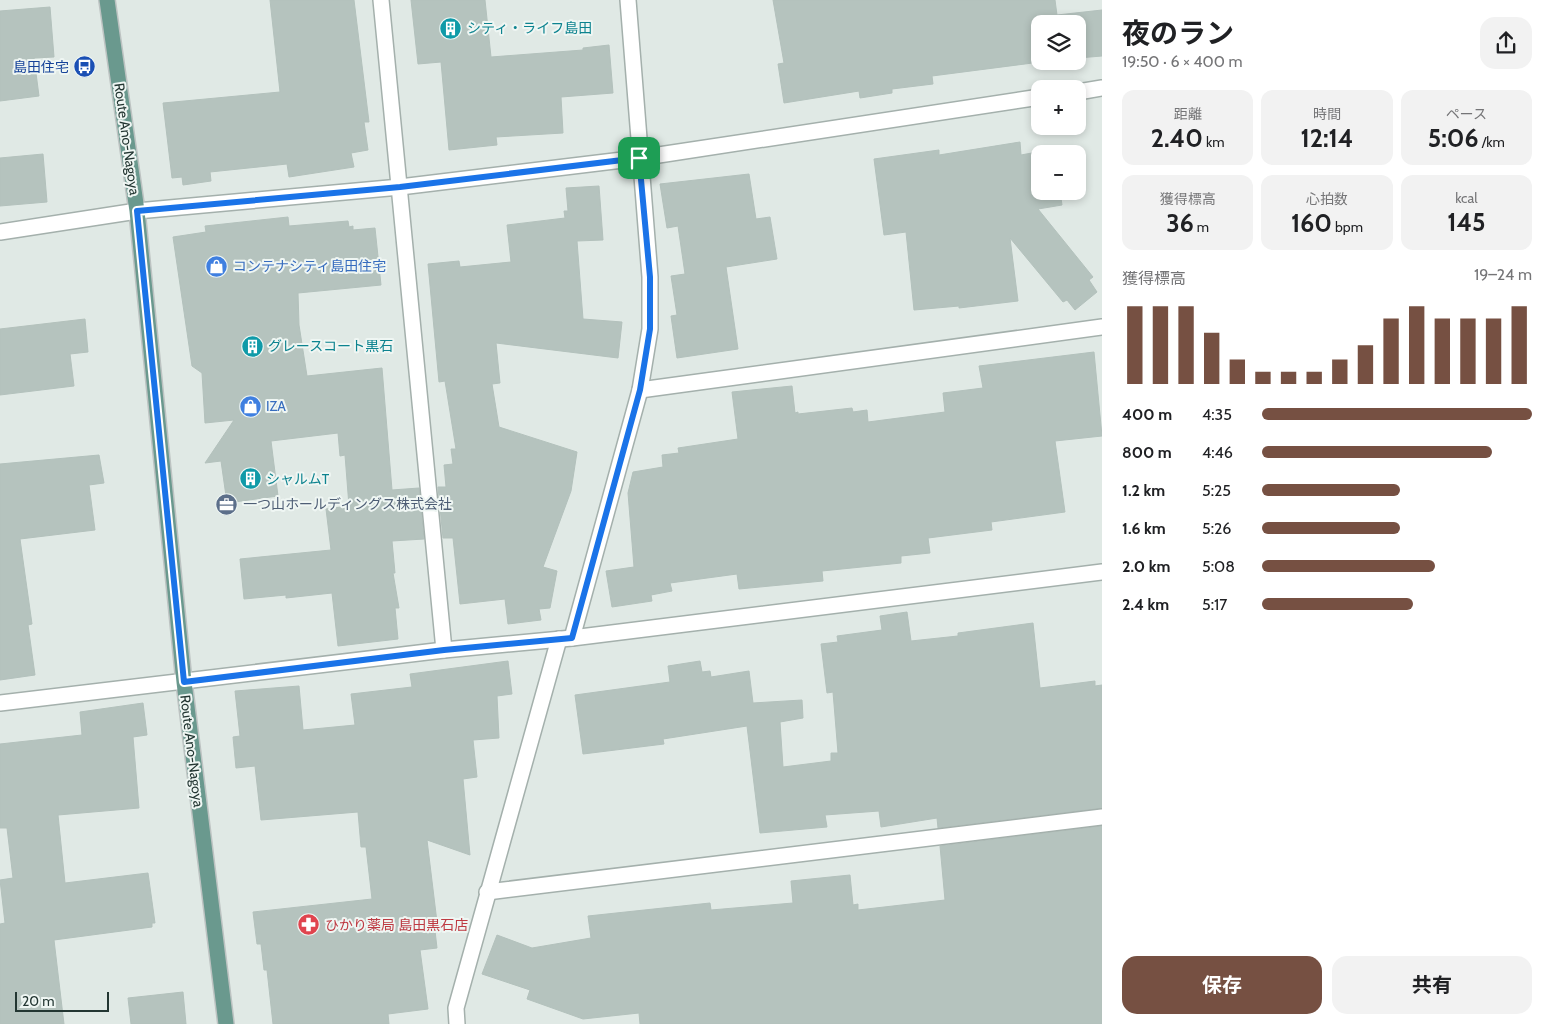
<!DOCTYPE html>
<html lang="ja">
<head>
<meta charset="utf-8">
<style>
  :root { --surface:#fff; --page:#f2f2f2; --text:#202124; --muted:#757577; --accent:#765042 }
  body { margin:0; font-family:Cabin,"Noto Sans JP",sans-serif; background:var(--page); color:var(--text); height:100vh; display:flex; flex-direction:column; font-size:19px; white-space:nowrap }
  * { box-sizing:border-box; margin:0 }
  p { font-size:16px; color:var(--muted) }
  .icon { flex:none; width:28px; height:28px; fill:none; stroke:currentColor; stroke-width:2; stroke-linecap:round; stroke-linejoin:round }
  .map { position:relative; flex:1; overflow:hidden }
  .side { display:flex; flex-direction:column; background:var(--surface); width:450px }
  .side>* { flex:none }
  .fabs { position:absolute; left:1031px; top:15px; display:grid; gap:10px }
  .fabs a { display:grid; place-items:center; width:55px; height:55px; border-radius:10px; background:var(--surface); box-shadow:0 2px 8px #0003; font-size:25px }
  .scale { position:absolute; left:15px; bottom:12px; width:94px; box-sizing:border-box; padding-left:5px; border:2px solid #233632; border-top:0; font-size:14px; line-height:18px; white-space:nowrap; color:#233632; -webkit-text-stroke:4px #eff6f3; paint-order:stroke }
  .pin { position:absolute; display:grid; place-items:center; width:42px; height:42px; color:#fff; margin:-21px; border-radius:10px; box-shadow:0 2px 8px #0006 }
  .round { display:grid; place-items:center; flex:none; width:52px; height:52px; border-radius:15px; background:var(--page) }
  .summary { display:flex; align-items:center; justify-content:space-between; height:85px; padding:0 20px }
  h1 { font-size:28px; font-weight:700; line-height:38px }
  .figures { display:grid; grid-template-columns:repeat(3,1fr); gap:8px; height:85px; padding:5px 20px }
  .figures div { display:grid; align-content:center; border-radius:12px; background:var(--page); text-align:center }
  .figures b { font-size:25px; font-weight:700 }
  .figures small { font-size:14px; font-weight:400 }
  .figures p { font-size:14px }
  .chart { height:140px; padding:10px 20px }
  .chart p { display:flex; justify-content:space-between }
  .chart svg { width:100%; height:90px; margin-top:5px; stroke:var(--accent); stroke-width:6 }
  .primary-button { display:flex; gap:10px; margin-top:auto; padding:10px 20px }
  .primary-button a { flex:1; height:58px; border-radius:15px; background:var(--accent); color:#fff; font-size:20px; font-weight:700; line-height:58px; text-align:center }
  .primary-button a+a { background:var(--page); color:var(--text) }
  ul { padding:0 20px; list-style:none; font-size:16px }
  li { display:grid; grid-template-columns:80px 60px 1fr; align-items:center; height:38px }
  li i { height:12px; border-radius:6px; background:var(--accent) }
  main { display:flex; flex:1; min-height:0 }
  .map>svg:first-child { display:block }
</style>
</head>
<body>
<main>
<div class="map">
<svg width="1102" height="1024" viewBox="0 0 1102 1024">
  <rect width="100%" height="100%" fill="#e0e9e5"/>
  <g fill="#b5c3be" stroke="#b3c1bc">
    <path d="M270,0H354L369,122H364L368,150L351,153L354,167L289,177L287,164L210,172L211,181L183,185L182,177L172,178L163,103L280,92Z"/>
    <path d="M411,0H485L491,57L583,50V48L609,45L613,93L561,97L563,133L496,137L497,145L449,150L441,62L418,64Z"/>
    <path d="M773,0H1055L1057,15L1102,10V56L1078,58V24H1040V61H1048L932,76L933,84L892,89V93L860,98L859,91L784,103L778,64L784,63Z"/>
    <path d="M50,7L54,57L34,58L39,96L0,101V11Z"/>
    <path d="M1020,142L1021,155L1053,149L1054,154H1040V191H1060L1062,205L1038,209L1093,277L1089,280L1097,292L1075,310L1067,300L1063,302L1010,238L1018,301L959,308V306L914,310L906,232L884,235L874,159L939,150V155Z"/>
    <path d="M43,154L47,202L0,206V158Z"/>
    <path d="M749,174L756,219L770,217L777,259L726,267L738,349L677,358L671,316L677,315L671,276L685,274L678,226L667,228L660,184Z"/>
    <path d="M599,186L603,240L577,241L583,319L622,322L618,358L496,343L500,383L492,384L499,427L577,452L571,491L543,567L557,571L550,608L539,609L541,620L508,624L505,599L460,604L453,538H443L438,487H446L444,465L453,464L451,449H456L445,381L439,382L428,264L459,261L460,267L511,262L507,225L565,218L564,211H568L566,188Z"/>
    <path d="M288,217L289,226L348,221L349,227L353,226V230L375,228L381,285L298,293L299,325L307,376L382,368L392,490L419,488L424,539L392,541L395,573H393L399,608H395L398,639L338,646L332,593L286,598V595L244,599L240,559L331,550L326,509L349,506L345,455L340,456L338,433L271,441L278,496L227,503L221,461L205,463L234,420L205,423L202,373L192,366L173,237L206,232L205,226Z"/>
    <path d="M85,319L88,352L70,354L74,386L0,395V329Z"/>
    <path d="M1094,352L1102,436L1055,441L1065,512L991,522L992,530L928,538L930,553L901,556V563L822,571L823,581L739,589L737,574L670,583L672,591L651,595L652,601L612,607L606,571L634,567L628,493L633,472L663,467L662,455L679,453L678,448L738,439L732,392L792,386L795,413L798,412V414L852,408L853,412L867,410L868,422L945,412L943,393L983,388L979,366Z"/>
    <path d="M99,455L104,483L89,485L95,530L20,539L32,624L28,625L35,675L0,680V464Z"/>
    <path d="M907,612L911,641L958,636V633L1033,623L1040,688L1095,681V686L1102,685V808L938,828L937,818L881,827L879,811L825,815L827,827L760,833L747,726L663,739L664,744L583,754L575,695L670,682L668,666L700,661L702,672L710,671L711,677L749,671L753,703L802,700L803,718L780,722L783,767L831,761V753H838L833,692L827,693L821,644L838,642L837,636L882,630L880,616Z"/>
    <path d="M508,661L512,694L497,696L499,738L473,740L477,777L463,779L470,855L427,840L437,922H434L437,948L420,950L428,1009L388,1014L389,1024H273L267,970H264L261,944H257L253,912L372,899L366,847H361L358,812L261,820L255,766L236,768L233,737L240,736L235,691L299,686L303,730L355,725L351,694L412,687L410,674Z"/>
    <path d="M143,703L147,735L133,737L139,808L58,815L65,883L148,873L155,923H152V927L54,940L64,1024H0V924L5,923L0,880L13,878L7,828H0V744L82,735L80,712Z"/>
    <path d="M1102,826V1024H640L639,1013L583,1019L527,999L530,990L482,974L497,935L532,948L591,938L588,916L710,903L711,910L793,903L791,881L850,875L853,905L858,904V910L945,900L940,846Z"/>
    <path d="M183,992L186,1024H131L128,998Z"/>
  </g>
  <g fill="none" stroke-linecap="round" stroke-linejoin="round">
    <defs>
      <g id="minor">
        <path d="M381,0L444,650"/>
        <path d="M1078,92L1102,88"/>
        <path d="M0,232L137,211L400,187L639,158L1040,97"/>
        <path d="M640,390L1102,327"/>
        <path d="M572,638L640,390L650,329V277L628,0"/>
        <path d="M0,703L444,650L572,638L1102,572"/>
        <path d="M487,892L1102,817"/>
        <path d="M457,1024L456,1008L559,639"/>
      </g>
      <path id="major" d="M107,0L137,211L184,682L226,1024"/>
    </defs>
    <use href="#minor" stroke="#a4b0ac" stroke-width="18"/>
    <use href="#major" stroke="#bdc3c2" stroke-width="18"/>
    <use href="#minor" stroke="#fff" stroke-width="15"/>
    <use href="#major" stroke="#6a998e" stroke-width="15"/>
  </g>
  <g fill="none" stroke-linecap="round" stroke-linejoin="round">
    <defs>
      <path id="route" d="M639,158L650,277V329L640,390L572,638L444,650L184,682L137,211L400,187Z"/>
    </defs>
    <use href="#route" stroke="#fff" stroke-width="10"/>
    <use href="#route" stroke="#1a73e8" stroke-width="6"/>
  </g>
  <defs>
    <symbol id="building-disc" viewBox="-11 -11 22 22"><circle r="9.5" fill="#0f9aa8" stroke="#eff6f3"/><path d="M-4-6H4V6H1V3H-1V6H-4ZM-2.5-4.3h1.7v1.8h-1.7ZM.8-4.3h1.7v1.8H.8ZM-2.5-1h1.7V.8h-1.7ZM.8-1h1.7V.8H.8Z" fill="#fff"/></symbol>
    <symbol id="bus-disc" viewBox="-11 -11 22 22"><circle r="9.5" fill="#1a4fb4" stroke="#eff6f3"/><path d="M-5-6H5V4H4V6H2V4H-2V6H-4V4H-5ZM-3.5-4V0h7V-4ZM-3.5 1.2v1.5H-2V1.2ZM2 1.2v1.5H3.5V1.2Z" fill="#fff"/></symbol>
    <symbol id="shop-disc" viewBox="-11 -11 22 22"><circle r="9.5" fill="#3f7fe0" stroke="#eff6f3"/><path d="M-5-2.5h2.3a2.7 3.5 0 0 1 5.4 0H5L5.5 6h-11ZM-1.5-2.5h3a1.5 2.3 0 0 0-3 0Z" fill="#fff"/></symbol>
    <symbol id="office-disc" viewBox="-11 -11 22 22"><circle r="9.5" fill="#5c6f8a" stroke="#eff6f3"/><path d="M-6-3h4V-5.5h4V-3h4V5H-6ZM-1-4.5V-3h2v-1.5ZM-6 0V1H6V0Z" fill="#fff"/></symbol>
    <symbol id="pharmacy-disc" viewBox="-11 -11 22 22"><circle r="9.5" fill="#e0444e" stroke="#eff6f3"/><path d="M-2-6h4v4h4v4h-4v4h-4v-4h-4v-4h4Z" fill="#fff"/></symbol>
  </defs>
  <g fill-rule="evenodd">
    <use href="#building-disc" x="438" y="16" width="25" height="25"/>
    <use href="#bus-disc" x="72" y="54" width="25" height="25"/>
    <use href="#shop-disc" x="204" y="254" width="25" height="25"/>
    <use href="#building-disc" x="240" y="334" width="25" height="25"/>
    <use href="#shop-disc" x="238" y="394" width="25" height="25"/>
    <use href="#building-disc" x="238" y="466" width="25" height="25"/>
    <use href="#office-disc" x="214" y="492" width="25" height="25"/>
    <use href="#pharmacy-disc" x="296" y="912" width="25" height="25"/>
  </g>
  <g text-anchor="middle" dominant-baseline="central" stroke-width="4" stroke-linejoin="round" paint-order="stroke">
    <g font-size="14" fill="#0d838f" stroke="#eff6f3" text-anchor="start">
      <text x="467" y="28">シティ・ライフ島田</text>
      <text x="268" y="346">グレースコート黒石</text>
      <text x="266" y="479">シャルムT</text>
    </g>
    <g font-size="14" fill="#164399" stroke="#eff6f3" text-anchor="end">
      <text x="69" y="67">島田住宅</text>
    </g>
    <g font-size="14" fill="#233632" stroke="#eff6f3">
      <text transform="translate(127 139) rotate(82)">Route Ano-Nagoya</text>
      <text transform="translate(192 751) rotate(83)">Route Ano-Nagoya</text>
    </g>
    <g font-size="14" fill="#366cbe" stroke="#eff6f3" text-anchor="start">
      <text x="233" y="266">コンテナシティ島田住宅</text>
      <text x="266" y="406">IZA</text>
    </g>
    <g font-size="14" fill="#4e5e75" stroke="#eff6f3" text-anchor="start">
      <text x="243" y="504">一つ山ホールディングス株式会社</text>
    </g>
    <g font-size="14" fill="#be3a42" stroke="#eff6f3" text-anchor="start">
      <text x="325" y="925">ひかり薬局 島田黒石店</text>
    </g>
  </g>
</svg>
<div class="fabs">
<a><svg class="icon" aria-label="layers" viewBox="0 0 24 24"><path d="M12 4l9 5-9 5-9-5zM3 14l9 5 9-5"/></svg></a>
<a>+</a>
<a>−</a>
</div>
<div class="scale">20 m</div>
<div class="pin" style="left:639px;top:158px;background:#1e9e55"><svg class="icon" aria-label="arrive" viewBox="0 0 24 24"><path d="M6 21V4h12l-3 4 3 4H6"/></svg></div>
</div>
<section class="side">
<div class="summary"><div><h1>夜のラン</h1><p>19:50 · 6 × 400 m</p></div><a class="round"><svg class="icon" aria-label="share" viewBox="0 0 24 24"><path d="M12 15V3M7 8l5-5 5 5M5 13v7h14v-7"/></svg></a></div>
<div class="figures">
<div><p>距離</p><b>2.40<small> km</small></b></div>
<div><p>時間</p><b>12:14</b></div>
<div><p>ペース</p><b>5:06<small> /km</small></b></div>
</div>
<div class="figures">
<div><p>獲得標高</p><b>36<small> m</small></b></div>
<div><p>心拍数</p><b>160<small> bpm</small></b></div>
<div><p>kcal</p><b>145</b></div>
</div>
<div class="chart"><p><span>獲得標高</span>19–24 m</p>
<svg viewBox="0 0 160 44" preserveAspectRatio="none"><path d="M5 44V6M15 44V6M25 44V6M35 44V19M45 44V32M55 44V38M65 44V38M75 44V38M85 44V32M95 44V25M105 44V12M115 44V6M125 44V12M135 44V12M145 44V12M155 44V6"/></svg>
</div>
<ul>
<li><b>400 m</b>4:35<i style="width:100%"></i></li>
<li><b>800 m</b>4:46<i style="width:85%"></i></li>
<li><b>1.2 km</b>5:25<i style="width:51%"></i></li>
<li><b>1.6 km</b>5:26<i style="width:51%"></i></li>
<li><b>2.0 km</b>5:08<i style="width:64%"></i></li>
<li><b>2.4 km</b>5:17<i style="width:56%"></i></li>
</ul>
<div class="primary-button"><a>保存</a><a>共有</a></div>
</section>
</main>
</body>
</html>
